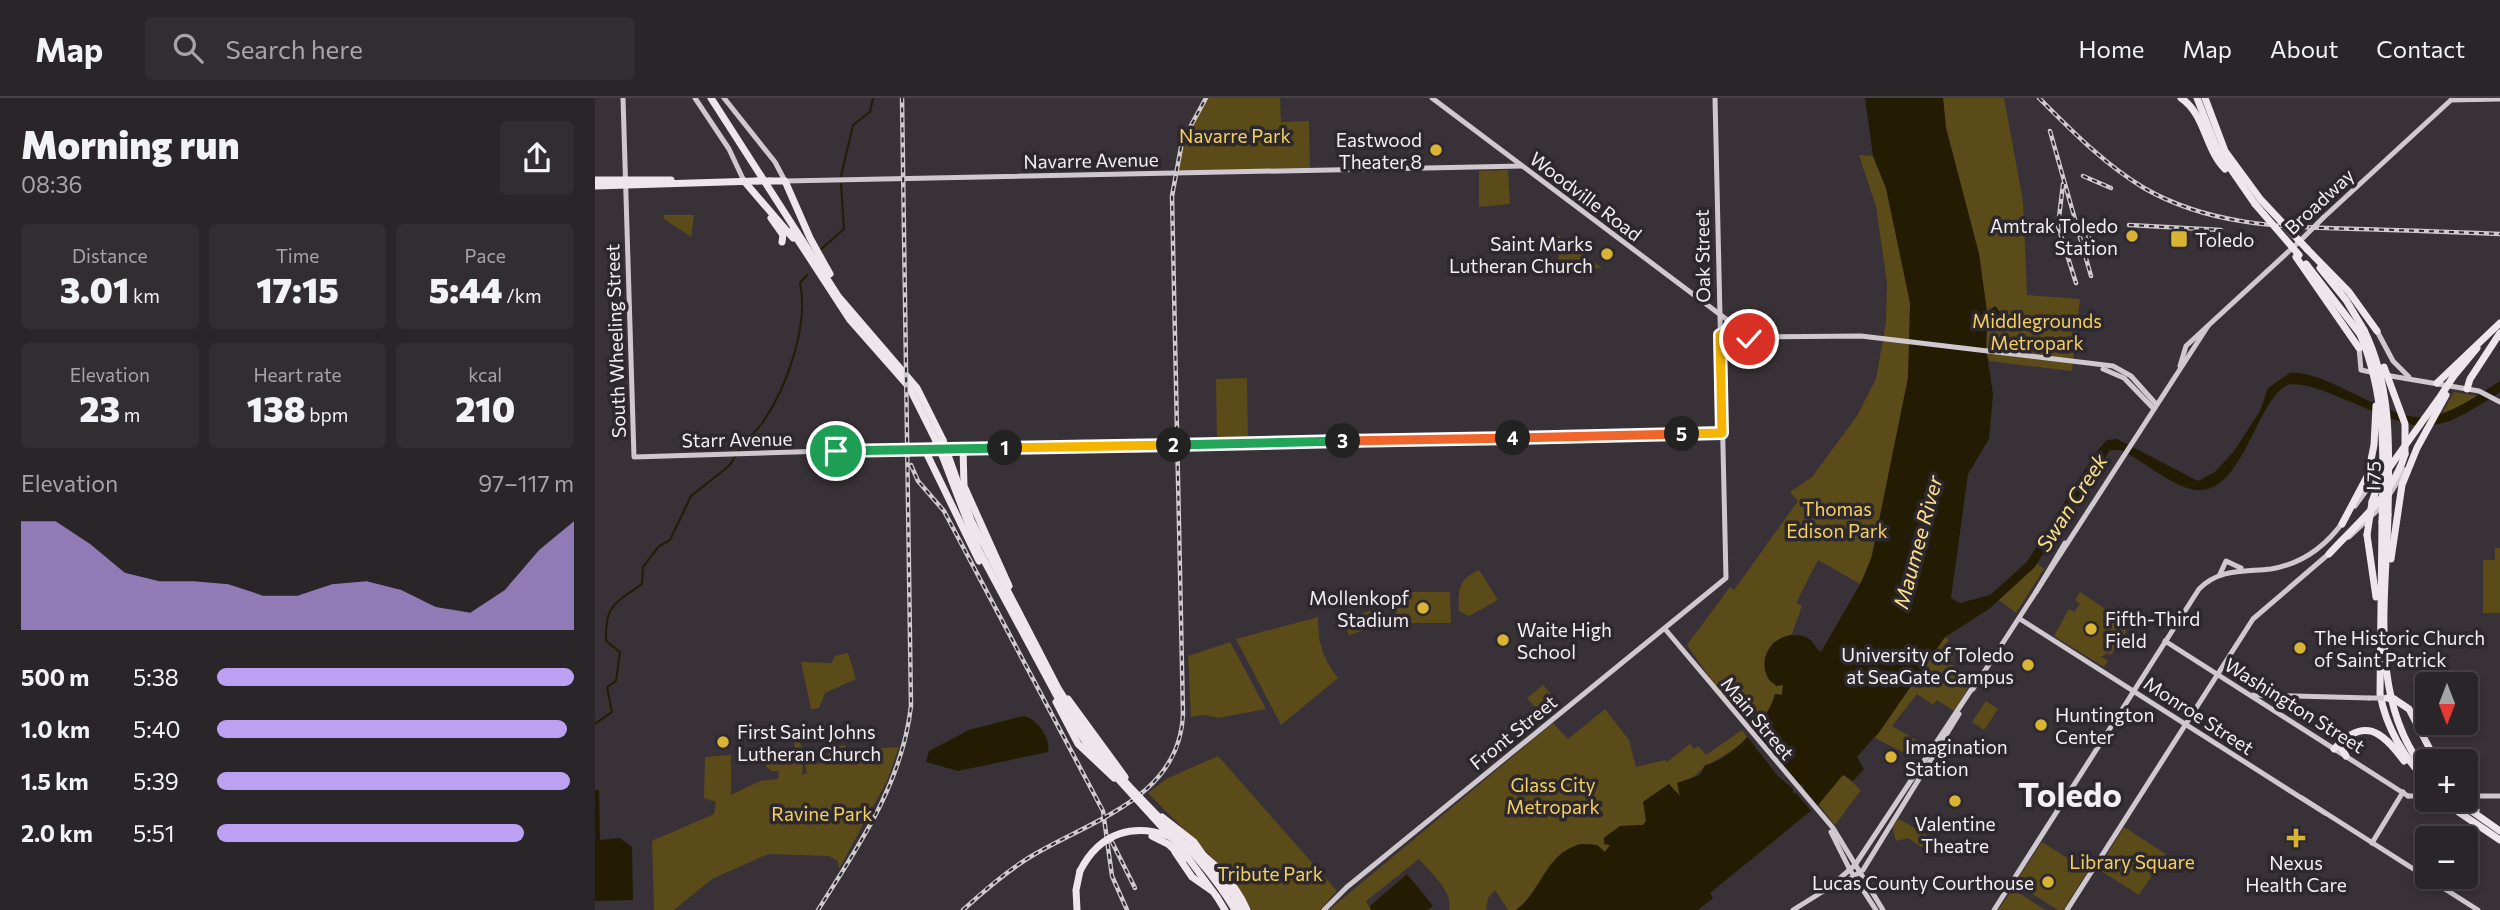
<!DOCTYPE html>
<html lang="en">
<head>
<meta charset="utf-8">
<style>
  :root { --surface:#2a2529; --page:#322d31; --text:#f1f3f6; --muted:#a5a5a8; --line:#464246; --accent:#bca0f2 }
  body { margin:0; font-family:Commissioner,sans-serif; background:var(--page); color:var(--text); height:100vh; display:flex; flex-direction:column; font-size:26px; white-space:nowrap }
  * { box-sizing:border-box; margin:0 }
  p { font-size:23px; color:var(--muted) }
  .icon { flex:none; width:38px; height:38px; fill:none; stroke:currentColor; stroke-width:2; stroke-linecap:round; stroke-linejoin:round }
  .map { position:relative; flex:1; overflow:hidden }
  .panel { display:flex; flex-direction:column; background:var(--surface); width:595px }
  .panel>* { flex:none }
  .needle { width:46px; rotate:180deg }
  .controls { position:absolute; left:1820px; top:574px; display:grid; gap:14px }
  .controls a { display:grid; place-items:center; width:63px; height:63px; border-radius:7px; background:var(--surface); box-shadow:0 4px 10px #0003,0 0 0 2px var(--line); font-size:35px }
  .pin { position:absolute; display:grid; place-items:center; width:60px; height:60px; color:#fff; margin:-30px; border:4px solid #fff; border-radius:50%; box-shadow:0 2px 7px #0007 }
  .km { position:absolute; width:35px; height:35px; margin:-18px; border-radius:50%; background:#222; color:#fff; font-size:19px; line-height:35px; text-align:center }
  .round { display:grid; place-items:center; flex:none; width:74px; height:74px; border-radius:7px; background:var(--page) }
  .overview { display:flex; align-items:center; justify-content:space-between; height:119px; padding:0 21px }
  h1 { font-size:38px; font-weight:800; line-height:52px }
  .stats { display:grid; grid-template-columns:repeat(3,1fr); gap:10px; height:119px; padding:7px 21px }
  .stats div { display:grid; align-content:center; border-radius:7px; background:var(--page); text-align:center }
  .stats b { font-size:35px; font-weight:800 }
  .stats small { font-size:19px; font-weight:400 }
  .stats p { font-size:19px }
  .chart { height:196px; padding:14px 21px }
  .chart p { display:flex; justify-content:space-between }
  .chart svg { width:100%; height:126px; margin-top:7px; fill:var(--accent); opacity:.7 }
  ul { padding:0 21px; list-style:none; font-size:23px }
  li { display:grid; grid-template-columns:112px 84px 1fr; align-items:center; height:52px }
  li i { height:18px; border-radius:9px; background:var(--accent) }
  header { display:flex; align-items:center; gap:42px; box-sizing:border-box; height:98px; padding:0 35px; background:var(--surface); border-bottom:2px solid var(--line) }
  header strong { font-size:33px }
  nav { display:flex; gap:38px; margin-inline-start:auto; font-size:24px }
  .search { width:490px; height:63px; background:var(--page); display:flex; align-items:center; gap:18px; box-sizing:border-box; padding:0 24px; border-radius:7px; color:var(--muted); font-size:26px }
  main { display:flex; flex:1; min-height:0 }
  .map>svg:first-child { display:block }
</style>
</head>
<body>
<header>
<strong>Map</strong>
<div class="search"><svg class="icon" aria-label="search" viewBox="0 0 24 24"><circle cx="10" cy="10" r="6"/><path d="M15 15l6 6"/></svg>Search here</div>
<nav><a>Home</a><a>Map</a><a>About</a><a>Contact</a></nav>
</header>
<main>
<section class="panel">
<div class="overview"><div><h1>Morning run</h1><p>08:36</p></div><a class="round"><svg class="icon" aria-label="share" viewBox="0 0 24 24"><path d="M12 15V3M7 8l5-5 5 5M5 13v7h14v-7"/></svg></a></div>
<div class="stats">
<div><p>Distance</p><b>3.01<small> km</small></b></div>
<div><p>Time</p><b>17:15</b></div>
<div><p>Pace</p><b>5:44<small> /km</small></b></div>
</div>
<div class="stats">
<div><p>Elevation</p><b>23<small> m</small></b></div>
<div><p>Heart rate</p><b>138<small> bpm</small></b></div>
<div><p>kcal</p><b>210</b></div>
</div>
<div class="chart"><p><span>Elevation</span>97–117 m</p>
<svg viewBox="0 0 160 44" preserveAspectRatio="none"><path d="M0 44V6L10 6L20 14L30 24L40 27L50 27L60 28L70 32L80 32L90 28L100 27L110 30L120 36L130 38L140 30L150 16L160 6V44z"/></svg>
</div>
<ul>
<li><b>500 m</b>5:38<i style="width:100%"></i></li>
<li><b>1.0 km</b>5:40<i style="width:98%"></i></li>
<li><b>1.5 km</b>5:39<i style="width:99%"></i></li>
<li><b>2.0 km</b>5:51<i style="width:86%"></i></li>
</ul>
</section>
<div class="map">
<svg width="1905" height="812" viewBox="0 0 1905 812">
  <rect width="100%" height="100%" fill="#383137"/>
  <g fill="#5b4b19">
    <path d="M611,0H685L686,24L714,23L715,73L579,76L588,41Z"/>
    <path d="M1348,0H1409L1428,103L1432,197L1485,201L1477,273L1394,263C1388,243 1394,227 1396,209L1392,214L1384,156L1351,30Z"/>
    <path d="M1264,57L1278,58L1291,90L1309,172L1315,205V236L1313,280L1276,461L1265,486L1223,462L1201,505L1207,508L1197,536L1177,545L1172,564L1176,581L1188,587L1187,597L1180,596L1174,614L1159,628L1126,596L1092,547L1135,489L1139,492L1203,403L1195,394L1217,379L1262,318L1281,281L1291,224L1292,185L1281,108Z"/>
    <path d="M913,72L915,106L884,109V73Z"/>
    <path d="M69,117H99L96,139L69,121Z"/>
    <path d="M963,137L1007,170L964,171Z"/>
    <path d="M652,280L653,343H622L621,281Z"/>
    <path d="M1859,294L1883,298L1845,319Z"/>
    <path d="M1900,450H1905V515H1888V462H1900Z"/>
    <path d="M1442,465L1449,471L1421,515L1404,502Z"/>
    <path d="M884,472L903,502L874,518L864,513C863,491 863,482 884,472Z"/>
    <path d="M817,494H855L856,525H804V520L800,519V500Z"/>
    <path d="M1485,494L1530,524L1531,534L1516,557L1512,555L1506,559L1513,562L1509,569L1459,538L1474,511L1479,514L1485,506L1480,502Z"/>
    <path d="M784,510L789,526L754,537L749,521Z"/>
    <path d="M723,519C723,545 727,559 743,580L686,627L641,541Z"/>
    <path d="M1350,539L1354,542L1351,546L1361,554L1354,565L1378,582L1359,613L1342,602L1338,607L1322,596L1297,628L1326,645L1317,659L1280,640Z"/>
    <path d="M635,544L671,611L623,620L610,617L596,619L593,558Z"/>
    <path d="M253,555L261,581L230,595L224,610L216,611L206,564L236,565L240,558Z"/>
    <path d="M948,587L962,603L954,610L939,608L932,600Z"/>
    <path d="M1391,603L1403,611L1389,632L1377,624Z"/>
    <path d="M1010,611L1034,642L1041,669L1070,662L1072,664L1095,646L1099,651L1103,648L1111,657L1147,632L1152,639L1151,644L1108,670L1083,693L1085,698L1074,686L1049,703L1051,724L1048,727C1030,727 1023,728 1009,740L1016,746L1010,754L1002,747C995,747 987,745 980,748C950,758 945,796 921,812H913L900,792L893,800L891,812H854C859,794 835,774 824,761L771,803L776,812H734L958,625L973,641Z"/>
    <path d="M200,639H203L209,655L207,677L212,675L210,665L220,658L224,666L234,661L233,650L250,647L252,653L304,649L292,683L244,771L243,763L234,758L173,756L117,781L79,812H59L57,743L119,716L121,704L109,700L110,659L136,657V697L165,683L183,681L184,673H176L171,668V660L182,659L183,667L199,665Z"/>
    <path d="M623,658L742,793L725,812H657L634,777L553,695L571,681Z"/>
    <path d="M1248,676L1266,692L1240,727L1224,707L1231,694Z"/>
    <path d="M1304,721L1335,739L1328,750L1313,740L1301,743L1297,729Z"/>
    <path d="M1529,729L1571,756L1544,797L1503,771Z"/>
    <path d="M1447,744L1493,773L1468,812H1463L1420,785Z"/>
    <path d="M1418,791L1450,812H1403Z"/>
  </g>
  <g fill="#241c02">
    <path d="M1270,0H1348L1351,30L1384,156L1392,214L1400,208L1405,214L1403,220L1392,223L1391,251L1398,296L1394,341L1373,376L1356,500L1365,505L1395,497L1432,464L1501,354L1512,342L1522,341L1603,383L1620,374L1639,353L1665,313L1673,290L1695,275C1711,273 1732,283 1747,290C1826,328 1830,332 1905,283V294C1830,345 1823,331 1746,300C1729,293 1713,286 1694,286C1659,301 1647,409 1592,390C1569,382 1548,363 1526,352H1515L1439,470L1394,511L1350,539L1285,633L1262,659L1269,671L1258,683L1248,677L1223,707L1115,795L1118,800L1103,812H921C945,795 950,759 980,748C986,745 995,747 1002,747L1010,754L1015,747L1009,746V740L1025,728L1048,727L1051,723L1048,704L1074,686L1085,698L1082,685L1105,677L1110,667C1134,664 1175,620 1180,596L1187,597L1188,587L1181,588C1177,583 1175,585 1172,578C1162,555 1183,532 1208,538C1219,541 1220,551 1226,554L1268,481L1277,458L1313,280L1315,205L1291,90L1278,58Z"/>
    <path d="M428,618C442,620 456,641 453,654L363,673L331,664L334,653L374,632Z"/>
    <path d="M0,692H4L5,742L25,740L37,749L38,802L0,803Z"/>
    <path d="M812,776L838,808L833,812H776L775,808Z"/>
  </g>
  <path fill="#383137" d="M1155,628L1204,686L1209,687L1208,690L1225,710L1218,715L1201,695L1198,696V691L1182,677L1150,636Z"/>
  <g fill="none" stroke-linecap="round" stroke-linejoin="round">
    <g stroke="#241c02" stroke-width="2">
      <path d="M246,78L258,27L275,14L278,0"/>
      <path d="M225,152L249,131L246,86"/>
      <path d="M1414,245L1474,253"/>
      <path d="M144,353C150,342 161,334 168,324C192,289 214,227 205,185L212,177"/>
      <path d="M0,626L17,614L12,589L21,583L25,554L11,543C10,507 19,506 47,486L48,469L64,448L75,442L96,398L134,368L141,357"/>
    </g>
    <g stroke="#cfc8ce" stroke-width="5">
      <path d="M28,0L39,359L264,352L1127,335"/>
      <path d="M100,0L134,51L149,83"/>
      <path d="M129,0L180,64L190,83L927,68"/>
      <path d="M837,0L1151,236L1167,239L1266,238L1518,268L1536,278L1561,306"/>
      <path d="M1728,120L1856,2L1905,1"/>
      <path d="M1782,233L1798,263L1814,279"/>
      <path d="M1125,237L1131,231L1138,232"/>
      <path d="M1764,250L1766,272L1780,275"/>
      <path d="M1585,268L1591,248L1706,142"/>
      <path d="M1508,271L1529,280L1558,310"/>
      <path d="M1790,277L1884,293L1905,304"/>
      <path d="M1793,399L1810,372"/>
      <path d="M1760,408L1787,371"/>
      <path d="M1754,439L1788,407"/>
      <path d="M1625,476L1631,463L1646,470"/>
      <path d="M1441,494L1470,445"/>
      <path d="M1425,521L1730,715"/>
      <path d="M1070,531L1238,730L1288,812"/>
      <path d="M1570,543L1813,698"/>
      <path d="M1378,591L1613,228"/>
      <path d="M1658,597L1774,600"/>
      <path d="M1813,698H1832"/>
      <path d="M1871,698H1905"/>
      <path d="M1707,700L1883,812"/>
      <path d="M1236,734L1255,772L1281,812"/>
      <path d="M1777,745L1808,694"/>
      <path d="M1235,789L1250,784L1268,772L1364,616"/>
      <path d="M729,812L752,789L1131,480L1120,0"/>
      <path d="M1198,812L1235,789L1260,767L1378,589"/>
      <path d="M1399,812L1604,491C1625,470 1649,474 1676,471C1706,466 1730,449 1748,424"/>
      <path d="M1472,812L1658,521L1736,454"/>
    </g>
    <g stroke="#eee6ec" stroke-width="7">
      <path d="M116,0L243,198L322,290L348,342"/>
      <path d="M1586,0C1610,16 1610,51 1630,71"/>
      <path d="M1602,0L1622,51L1660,106"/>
      <path d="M1610,0L1630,53L1666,102"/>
      <path d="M0,82H76"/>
      <path d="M149,83L198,140"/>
      <path d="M175,83H190L215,140L235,176"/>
      <path d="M0,88L162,83"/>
      <path d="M176,120L188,137L187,144"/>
      <path d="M197,133L255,222L314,289L341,343"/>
      <path d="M1712,151L1754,194L1782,233"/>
      <path d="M1701,159L1764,250"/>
      <path d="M1711,166L1765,236"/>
      <path d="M1725,170L1751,202L1769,232"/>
      <path d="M1858,279L1882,250"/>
      <path d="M1842,285L1905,225"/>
      <path d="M1872,291L1875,281L1905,235"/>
      <path d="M329,350L384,463"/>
      <path d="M368,350L369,388L414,488"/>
      <path d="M347,357L383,451L471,615L494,649"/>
      <path d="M353,357L376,422L463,590L497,644"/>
      <path d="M1777,404L1784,384L1847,296"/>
      <path d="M1793,417C1791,503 1773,604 1832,675"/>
      <path d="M1787,424L1785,596C1791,629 1809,660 1832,683"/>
      <path d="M1747,426L1773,377L1779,347L1781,308"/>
      <path d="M1772,437L1781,499"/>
      <path d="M1734,456C1761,426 1799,396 1810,356"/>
      <path d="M1796,461L1807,387L1822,350L1851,297"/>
      <path d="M473,601L530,679"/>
      <path d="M1799,601L1814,611L1841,663"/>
      <path d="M461,604L483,646L519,680"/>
      <path d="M1747,643V651L1751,658"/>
      <path d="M1739,651C1769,618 1787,633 1809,663"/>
      <path d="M1846,702L1905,742"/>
      <path d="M1861,702L1905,733"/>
      <path d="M1870,702L1881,712"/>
      <path d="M567,719L599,744L630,788L646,804"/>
      <path d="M580,754L597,779L617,793"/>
      <path d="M622,799L630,812"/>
      <path d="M637,803L648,812"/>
      <path d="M482,812L481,792L485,773"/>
    </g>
    <defs>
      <g id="rail">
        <path d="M1444,0C1477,33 1509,66 1549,90C1615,128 1687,129 1761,131C1809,132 1857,134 1905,136"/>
        <path d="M1455,33L1496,178"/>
        <path d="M1488,78L1516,90"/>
        <path d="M1468,86L1463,128L1481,185"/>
        <path d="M1534,127L1626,132"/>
        <path d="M1488,129L1502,153"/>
        <path d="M316,367L323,383L349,413L508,713L517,778L532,812"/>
        <path d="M517,744L540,790"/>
        <path d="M223,812C264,747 307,686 316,608L307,0"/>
        <path d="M368,812C391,791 414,771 440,756C500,721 585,698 588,616L577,98L587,44L611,0"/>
      </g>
    </defs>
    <use href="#rail" stroke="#cfcace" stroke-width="4.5"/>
    <use href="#rail" stroke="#2d282d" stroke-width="2" stroke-dasharray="5" stroke-linecap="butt"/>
    <g stroke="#cfc8ce" stroke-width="5">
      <path d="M1706,142L1728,120"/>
      <path d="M1774,600H1792"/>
    </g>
    <g stroke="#eee6ec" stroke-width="7">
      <path d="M162,83H175"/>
      <path d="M1667,103L1712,151"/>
      <path d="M1660,106L1704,157"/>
      <path d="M1769,232C1798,291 1794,353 1793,417"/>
      <path d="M1765,236C1791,298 1789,358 1787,424"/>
      <path d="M1789,269L1810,326V356"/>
      <path d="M1847,296L1858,279"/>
      <path d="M348,342L353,357"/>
      <path d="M341,343L347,357"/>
      <path d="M1772,437L1777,404"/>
      <path d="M1792,600L1799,601"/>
      <path d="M497,644C541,704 602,747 640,812"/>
      <path d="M494,649L585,749L622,799"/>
      <path d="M557,738L573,746L589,761"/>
      <path d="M485,773C527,691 625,749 652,812"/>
    </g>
  </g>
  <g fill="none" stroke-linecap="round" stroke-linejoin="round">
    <defs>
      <path id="split-1" d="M241,353L410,350"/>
      <path id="split-2" d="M410,350L579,347"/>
      <path id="split-3" d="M579,347L748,343"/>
      <path id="split-4" d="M748,343L918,340"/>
      <path id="split-5" d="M918,340L1087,336"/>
      <path id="split-6" d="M1087,336L1127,335L1125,237L1135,231L1154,241"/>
    </defs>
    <use href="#split-1" stroke="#fff" stroke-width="14"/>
    <use href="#split-2" stroke="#fff" stroke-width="14"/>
    <use href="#split-3" stroke="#fff" stroke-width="14"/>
    <use href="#split-4" stroke="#fff" stroke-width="14"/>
    <use href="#split-5" stroke="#fff" stroke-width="14"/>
    <use href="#split-6" stroke="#fff" stroke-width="14"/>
    <use href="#split-1" stroke="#22a559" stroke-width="9"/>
    <use href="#split-2" stroke="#f5b400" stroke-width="9"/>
    <use href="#split-3" stroke="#22a559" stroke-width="9"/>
    <use href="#split-4" stroke="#f0652b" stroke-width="9"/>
    <use href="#split-5" stroke="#f0652b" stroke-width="9"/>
    <use href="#split-6" stroke="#f5b400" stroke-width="9"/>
  </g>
  <g fill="#d9b334" stroke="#2d282d" stroke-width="2.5">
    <circle cx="841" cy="52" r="7"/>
    <circle cx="1537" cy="138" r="7"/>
    <rect x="1575" y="132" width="18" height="18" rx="3.5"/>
    <circle cx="1012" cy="156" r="7"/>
    <circle cx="828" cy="510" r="7"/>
    <circle cx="1496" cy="531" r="7"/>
    <circle cx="908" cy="542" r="7"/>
    <circle cx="1705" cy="550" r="7"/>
    <circle cx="1433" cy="567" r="7"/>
    <circle cx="1446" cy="627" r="7"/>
    <circle cx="128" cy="644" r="7"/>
    <circle cx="1296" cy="659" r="7"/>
    <circle cx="1360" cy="703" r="7"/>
    <path d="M1697.5 729.5h7v7h7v7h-7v7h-7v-7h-7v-7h7z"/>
    <circle cx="1453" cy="784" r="7"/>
  </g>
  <g text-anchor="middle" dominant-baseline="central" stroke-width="7" stroke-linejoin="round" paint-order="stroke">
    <g font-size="19" fill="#f6d15c" stroke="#2d282d">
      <text x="640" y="37">Navarre Park</text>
      <text x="1442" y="222">Middlegrounds<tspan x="1442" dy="22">Metropark</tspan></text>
      <text x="1242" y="410">Thomas<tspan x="1242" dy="22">Edison Park</tspan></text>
      <text x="958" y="686">Glass City<tspan x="958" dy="22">Metropark</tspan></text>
      <text x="227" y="715">Ravine Park</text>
      <text x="1537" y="763">Library Square</text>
      <text x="675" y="775">Tribute Park</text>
    </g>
    <g font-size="19" fill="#f3eff2" stroke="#2d282d" text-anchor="start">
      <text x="827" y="41" text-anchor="end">Eastwood<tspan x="827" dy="22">Theater 8</tspan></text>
      <text x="1523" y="127" text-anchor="end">Amtrak Toledo<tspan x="1523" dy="22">Station</tspan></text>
      <text x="1600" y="141">Toledo</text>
      <text x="998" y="145" text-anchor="end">Saint Marks<tspan x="998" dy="22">Lutheran Church</tspan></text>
      <text x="814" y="499" text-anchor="end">Mollenkopf<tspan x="814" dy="22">Stadium</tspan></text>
      <text x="1510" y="520">Fifth-Third<tspan x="1510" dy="22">Field</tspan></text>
      <text x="922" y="531">Waite High<tspan x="922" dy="22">School</tspan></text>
      <text x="1719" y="539">The Historic Church<tspan x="1719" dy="22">of Saint Patrick</tspan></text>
      <text x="1419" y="556" text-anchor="end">University of Toledo<tspan x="1419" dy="22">at SeaGate Campus</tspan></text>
      <text x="1460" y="616">Huntington<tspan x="1460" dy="22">Center</tspan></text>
      <text x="142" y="633">First Saint Johns<tspan x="142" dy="22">Lutheran Church</tspan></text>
      <text x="1310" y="648">Imagination<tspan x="1310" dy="22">Station</tspan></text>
      <text x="1360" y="725" text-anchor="middle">Valentine<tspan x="1360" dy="22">Theatre</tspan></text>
      <text x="1701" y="764" text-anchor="middle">Nexus<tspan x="1701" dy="22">Health Care</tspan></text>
      <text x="1439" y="784" text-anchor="end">Lucas County Courthouse</text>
    </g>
    <g font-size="19" fill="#f3eff2" stroke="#2d282d">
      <text transform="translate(496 62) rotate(-1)">Navarre Avenue</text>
      <text transform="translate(991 98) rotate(37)">Woodville Road</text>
      <text transform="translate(1724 103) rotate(-43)">Broadway</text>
      <text transform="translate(1107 158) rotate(-91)">Oak Street</text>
      <text transform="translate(20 243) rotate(-92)">South Wheeling Street</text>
      <text transform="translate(142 341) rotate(-1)">Starr Avenue</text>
      <text transform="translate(1778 378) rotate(-89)">I 75</text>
      <text transform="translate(1700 607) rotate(32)">Washington Street</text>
      <text transform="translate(1604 617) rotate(33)">Monroe Street</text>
      <text transform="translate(1163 620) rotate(50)">Main Street</text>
      <text transform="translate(918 634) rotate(-39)">Front Street</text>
    </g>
    <g font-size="21" font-style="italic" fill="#fde088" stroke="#2d282d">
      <text transform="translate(1476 404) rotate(-57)">Swan Creek</text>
      <text transform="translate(1322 444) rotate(-75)">Maumee River</text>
    </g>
    <g font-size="33" font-weight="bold" fill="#f3eff2" stroke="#2d282d">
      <text x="1475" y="695">Toledo</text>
    </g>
  </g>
</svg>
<div class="controls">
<a><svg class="needle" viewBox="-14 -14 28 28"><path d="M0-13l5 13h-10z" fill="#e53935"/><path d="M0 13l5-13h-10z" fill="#a5a5a8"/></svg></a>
<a>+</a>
<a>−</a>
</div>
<div class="pin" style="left:241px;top:353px;background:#1e9e55"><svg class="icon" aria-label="arrive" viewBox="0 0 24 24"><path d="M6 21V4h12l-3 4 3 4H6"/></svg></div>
<div class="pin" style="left:1154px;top:241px;background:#d93025"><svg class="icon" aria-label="check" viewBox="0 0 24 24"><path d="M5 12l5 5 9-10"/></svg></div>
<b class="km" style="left:410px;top:350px">1</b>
<b class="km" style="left:579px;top:347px">2</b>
<b class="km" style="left:748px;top:343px">3</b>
<b class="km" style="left:918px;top:340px">4</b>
<b class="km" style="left:1087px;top:336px">5</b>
</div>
</main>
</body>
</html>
